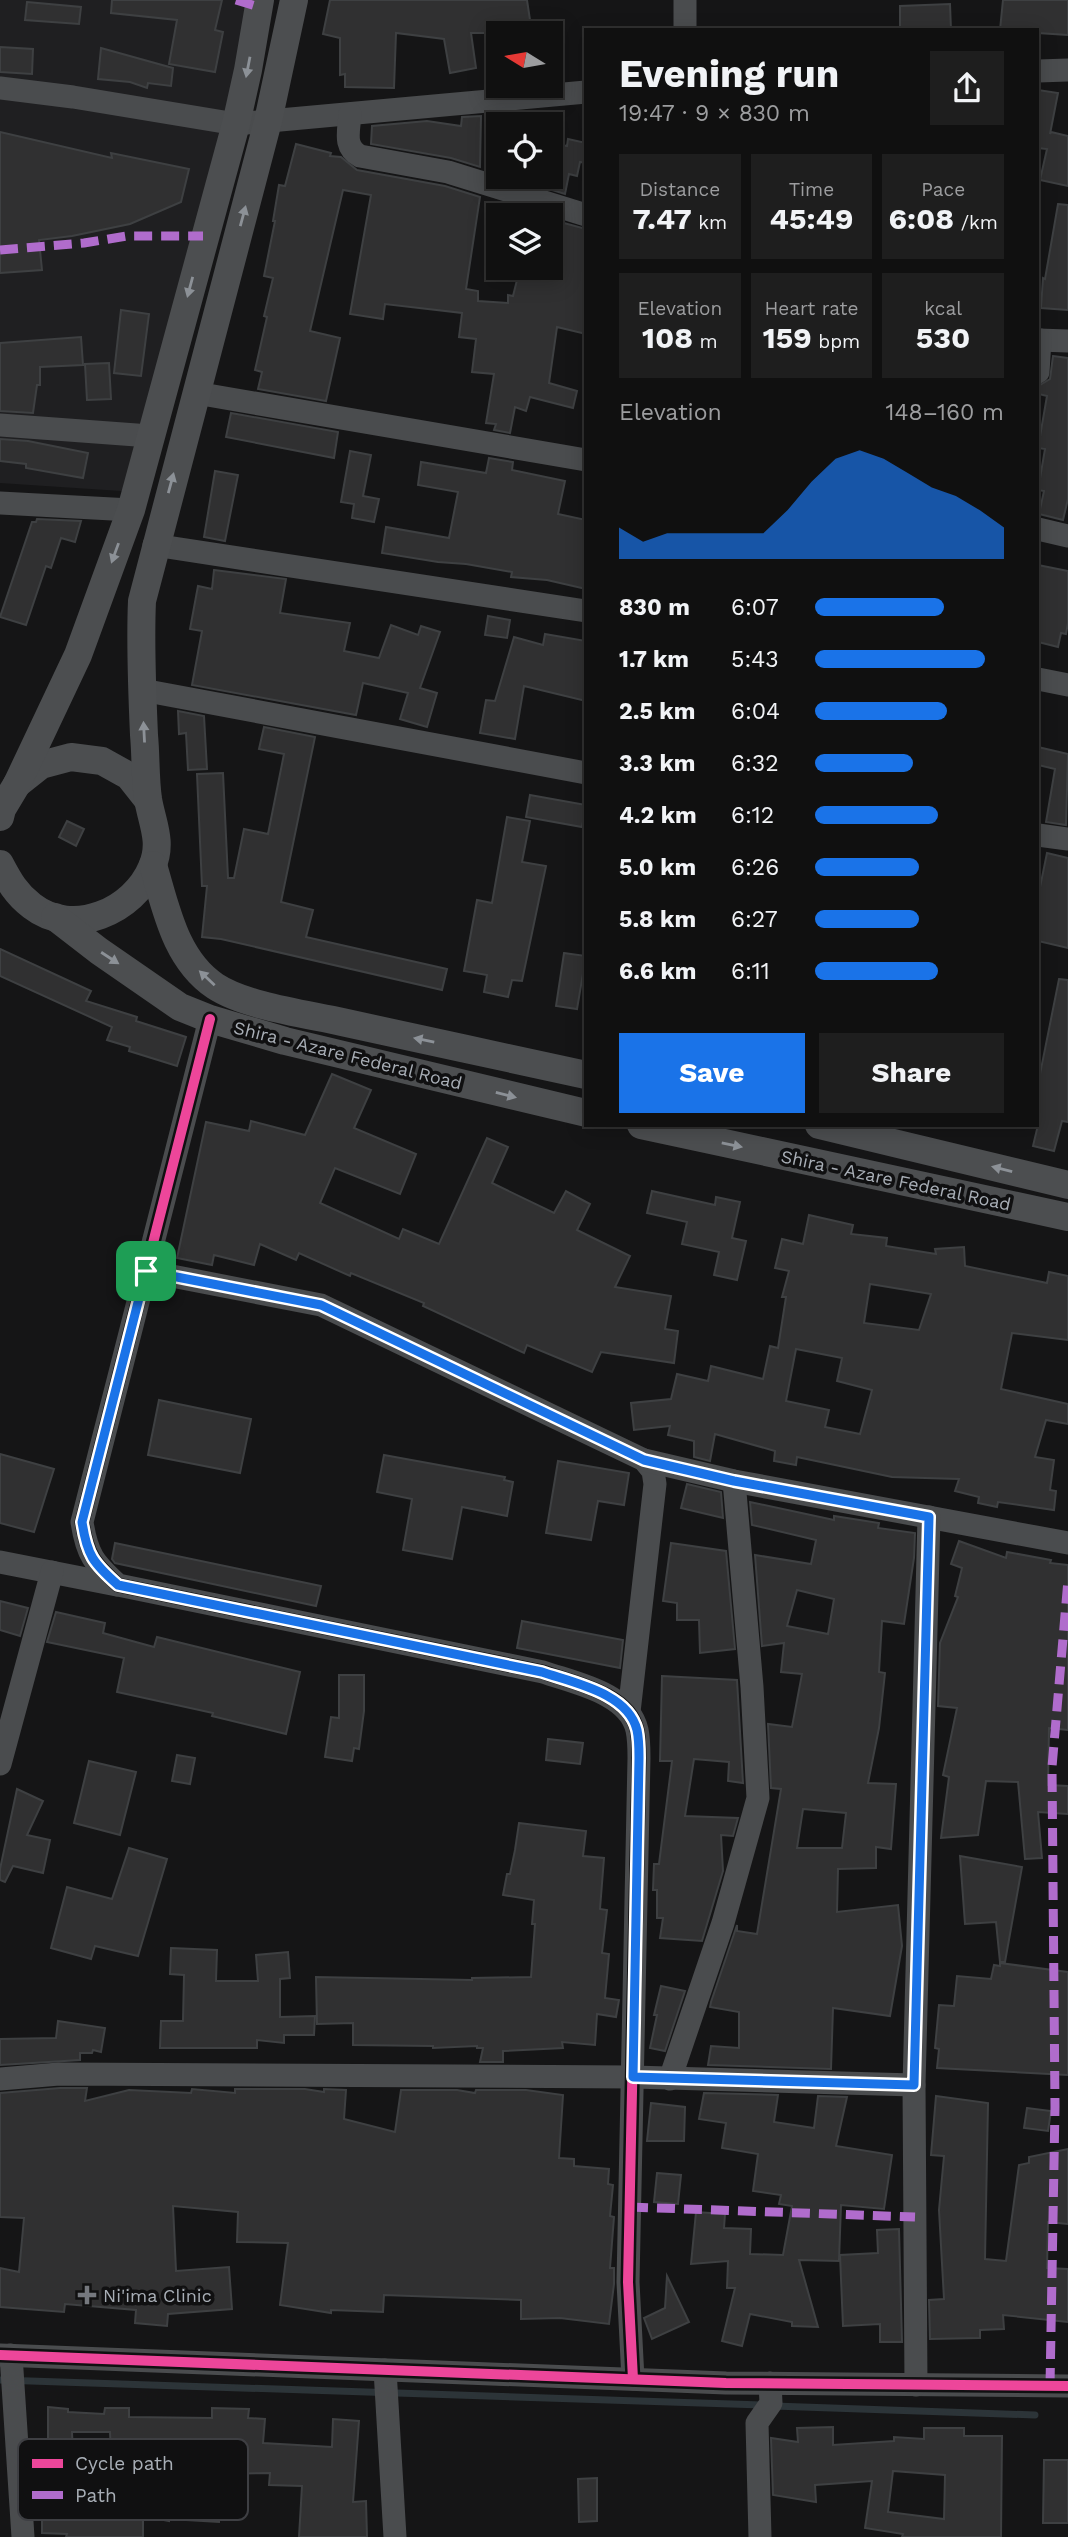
<!DOCTYPE html>
<html lang="en">
<head>
<meta charset="utf-8">
<style>
  :root { --surface:#101010; --page:#1e1e1e; --text:#f1f3f6; --muted:#9c9d9f; --line:#303030; --accent:#1a73e8 }
  body { margin:0; font-family:"Work Sans",sans-serif; background:var(--page); color:var(--text); height:100vh; display:flex; flex-direction:column; font-size:26px; white-space:nowrap }
  * { box-sizing:border-box; margin:0 }
  p { font-size:23px; color:var(--muted) }
  .icon { flex:none; width:38px; height:38px; fill:none; stroke:currentColor; stroke-width:2; stroke-linecap:round; stroke-linejoin:round }
  .map { position:relative; flex:1; overflow:hidden }
  .drawer { position:absolute; left:584px; top:28px; width:455px; height:1099px; display:flex; flex-direction:column; background:var(--surface); border-radius:0px; box-shadow:0 4px 18px #0003,0 0 0 2px var(--line) }
  .drawer>* { flex:none }
  .needle { width:46px; rotate:281deg }
  .fabs { position:absolute; left:486px; top:21px; display:grid; gap:14px }
  .fabs a { display:grid; place-items:center; width:77px; height:77px; border-radius:0px; background:var(--surface); box-shadow:0 4px 18px #0003,0 0 0 2px var(--line); font-size:35px }
  .pin { position:absolute; display:grid; place-items:center; width:60px; height:60px; color:#fff; margin:-30px; border-radius:14px; box-shadow:0 4px 10px #0006 }
  .round { display:grid; place-items:center; flex:none; width:74px; height:74px; border-radius:0px; background:var(--page) }
  .headline { display:flex; align-items:center; justify-content:space-between; height:119px; padding:0 35px }
  h1 { font-size:38px; font-weight:700; line-height:52px }
  .figures { display:grid; grid-template-columns:repeat(3,1fr); gap:10px; height:119px; padding:7px 35px }
  .figures div { display:grid; align-content:center; border-radius:0px; background:var(--page); text-align:center }
  .figures b { font-size:30px; font-weight:700 }
  .figures small { font-size:19px; font-weight:400 }
  .figures p { font-size:19px }
  .chart { height:196px; padding:14px 35px }
  .chart p { display:flex; justify-content:space-between }
  .chart svg { width:100%; height:126px; margin-top:7px; fill:var(--accent); opacity:.7 }
  .action { display:flex; gap:14px; margin-top:auto; padding:14px 35px }
  .action a { flex:1; height:80px; border-radius:0px; background:var(--accent); color:#fff; font-size:28px; font-weight:700; line-height:80px; text-align:center }
  .action a+a { background:var(--page); color:var(--text) }
  ul { padding:0 35px; list-style:none; font-size:23px }
  li { display:grid; grid-template-columns:112px 84px 1fr; align-items:center; height:52px }
  li i { height:18px; border-radius:9px; background:var(--accent) }
  .map>svg:first-child { display:block }
</style>
</head>
<body>
<div class="map">
<svg width="1068" height="2537" viewBox="0 0 1068 2537">
  <rect width="100%" height="100%" fill="#151516"/>
  <path fill="#1f1f21" d="M0,0H260L136,492L0,483Z"/>
  <g fill="none" stroke-linecap="round" stroke-linejoin="round">
    <g stroke="#2c3438" stroke-width="7">
      <path d="M0,2380L762,2405"/>
      <path d="M774,2406L1035,2415"/>
    </g>
  </g>
  <g fill="#303031" stroke="#3e4042" stroke-width="2" fill-rule="evenodd">
    <path d="M112,0H222L215,30L223,32L215,72L169,64L177,20L111,13Z"/>
    <path d="M330,0H527L532,33H471L476,68L450,73L444,39L396,33L394,88L345,87V74L340,75V38L323,34Z"/>
    <path d="M1003,0H1068V35L1038,33V30H1000Z"/>
    <path d="M27,2L81,7L79,24L25,20Z"/>
    <path d="M950,4L951,30H900V6Z"/>
    <path d="M0,47L33,49L32,74L0,72Z"/>
    <path d="M101,48L173,68L171,86L148,83L147,88L130,82L98,79Z"/>
    <path d="M1038,90L1058,93L1050,134L1051,132L1068,136V186L1040,180L1047,149L1038,148Z"/>
    <path d="M481,116L480,167L451,158L371,144L372,126L427,121L461,126L462,117Z"/>
    <path d="M0,132L112,158L111,153L189,169L181,202L130,224L72,236L39,240L42,270L0,273Z"/>
    <path d="M568,139L586,143V163L580,162L577,176L569,174L565,194L510,177H551V143L567,146Z"/>
    <path d="M296,144L331,153L330,156L341,157L357,170L445,186L480,197L466,289L478,291V301L508,303V295L513,296L520,268H551V233L561,236L564,223L586,229V334L557,327L549,383L577,391L573,408L530,397L526,411L515,407L510,433L494,430L496,424L486,423L494,374L472,372L476,339L459,337L462,313L385,304L383,319L350,314L371,195L343,190L310,331L340,338L326,401L258,389L262,372L255,370L267,317L264,316L273,278L264,276L275,221H273L279,185L285,186Z"/>
    <path d="M1058,204L1068,205V310L1041,308L1043,278L1045,279Z"/>
    <path d="M121,310L149,314L141,376L114,373Z"/>
    <path d="M81,337L83,365L40,367V385H37L33,413L0,411V343Z"/>
    <path d="M1053,356L1068,358V499L1063,520L1039,514L1044,491L1038,490L1045,449L1038,448L1047,396L1039,394L1040,385L1050,379Z"/>
    <path d="M109,363L111,399L87,400L85,364Z"/>
    <path d="M231,413L338,432L334,458L226,437Z"/>
    <path d="M0,439L28,441L88,453L83,478L26,468V464L0,461Z"/>
    <path d="M350,451L371,455L363,496L379,499L374,522L352,518L354,504L341,502Z"/>
    <path d="M489,458L513,462L512,470L565,481L558,514L586,520V589L547,580L511,577L512,572L466,564L438,562L382,553L386,527L449,538L458,492L418,485L421,462L486,473Z"/>
    <path d="M215,471L238,475L225,541L204,537Z"/>
    <path d="M37,519L81,521L75,542L61,538L51,568L46,566L26,625L0,617L32,522H36Z"/>
    <path d="M1038,565L1068,571V623L1066,634L1061,633L1058,647L1038,642Z"/>
    <path d="M214,570L286,579L280,613L350,623L344,651L379,658L391,625L418,635L421,626L440,632L420,688L437,693L427,727L400,719L408,693L363,683L356,715L192,685L202,631L190,629L198,586L212,589Z"/>
    <path d="M488,616L510,620L507,638L485,635Z"/>
    <path d="M545,634L586,641V701L524,686L515,739L480,733L486,700L495,701L514,637L543,645Z"/>
    <path d="M178,711L204,716L207,769L188,770L186,733L179,734Z"/>
    <path d="M264,727L315,737L281,902L313,910L306,937L447,969L442,990L221,939L202,937L207,886H202L197,774L223,773L228,878H234L244,829L268,834L284,754L259,749Z"/>
    <path d="M1038,747L1068,754L1066,825L1046,822L1055,769L1038,765Z"/>
    <path d="M530,795L586,805L582,827L526,817Z"/>
    <path d="M507,817L530,821L522,862L546,866L522,981L512,980L508,997L484,992L487,975L464,971L477,900L492,903Z"/>
    <path d="M67,821L84,829L76,846L59,837Z"/>
    <path d="M1047,853L1068,858V948L1038,941V897Z"/>
    <path d="M0,949L91,991L86,1001L137,1017L136,1021L186,1037L177,1066L129,1051L130,1047L107,1040L112,1027L0,976Z"/>
    <path d="M564,953L586,956L577,1009L556,1006Z"/>
    <path d="M1059,979L1068,980V1122L1062,1121L1054,1151L1033,1146L1038,1125V1084Z"/>
    <path d="M332,1074L371,1090L354,1128L416,1154L400,1194L335,1168L320,1203L399,1239L403,1229L439,1244L487,1138L508,1147L492,1183L554,1213L566,1191L590,1204L577,1230L630,1256L615,1287L671,1296L665,1329L678,1331L674,1363L601,1352L592,1372L527,1345L524,1353L423,1306L424,1303L351,1273L350,1276L299,1253L296,1260L260,1244L254,1265L214,1255L212,1265L177,1258L206,1122L249,1131L251,1121L305,1135Z"/>
    <path d="M652,1191L715,1205L716,1197L740,1202L732,1238L746,1241L737,1280L714,1275L719,1252L682,1244L687,1222L647,1213Z"/>
    <path d="M809,1215L853,1225L851,1234L887,1238L886,1246L936,1254L935,1249L964,1247L965,1266L1047,1283L1049,1272L1068,1276V1340L1012,1333L1001,1389L1068,1404V1424L1046,1420L1035,1457L1054,1460L1050,1490L1056,1491L1054,1510L998,1502L997,1507L978,1503L979,1497L955,1491L959,1479L892,1477L797,1457L796,1465L774,1461L775,1451L715,1434L710,1461L694,1457V1441L668,1435L670,1426L634,1430L631,1403L671,1399L677,1374L708,1381L711,1366L763,1379L770,1346L778,1348L786,1297H782L789,1271L775,1268L782,1239L803,1244ZM870,1284L931,1294L919,1330L864,1323ZM796,1349L842,1358L837,1381L872,1390L860,1434L825,1427L829,1410L786,1401Z"/>
    <path d="M159,1400L251,1419L240,1473L148,1455Z"/>
    <path d="M0,1454L54,1469L34,1532L0,1523Z"/>
    <path d="M384,1455L505,1477L504,1480L513,1482L507,1516L462,1507L452,1559L403,1550L412,1499L377,1492Z"/>
    <path d="M558,1461L629,1473L624,1505L598,1501L591,1540L546,1533Z"/>
    <path d="M687,1484L721,1492L723,1518L681,1508Z"/>
    <path d="M750,1502L834,1520V1516L879,1523L878,1528L915,1533L914,1558L904,1624L882,1621L879,1672L885,1673L879,1728L868,1783L896,1784L891,1849L876,1847V1868L838,1869L837,1912L898,1905L902,1946L890,2016L833,2008L831,2069L708,2065L711,2046L739,2048V2012L710,2007L711,2002L737,1925V1931L757,1934L781,1789L771,1788L768,1724L792,1727L802,1674L781,1672L784,1643L762,1646L755,1555L811,1564L816,1540L752,1525ZM797,1590L834,1599L828,1634L787,1626ZM803,1809L846,1813L842,1848H797Z"/>
    <path d="M959,1541L1006,1558L1007,1552L1051,1560L1050,1563L1068,1565V1730L1049,1728L1048,1785L1068,1786V1814L1038,1812L1042,1858L1025,1859L1018,1782L986,1781L978,1835L941,1838L949,1777L943,1775L957,1708L938,1706L940,1643L958,1597L955,1596L962,1568L951,1564Z"/>
    <path d="M115,1543L321,1586L316,1606L115,1563L112,1559Z"/>
    <path d="M671,1543L726,1551L735,1649L700,1653L699,1620H677V1603L663,1601Z"/>
    <path d="M0,1601L28,1608L20,1636L0,1630Z"/>
    <path d="M56,1612L105,1623L103,1633L154,1647L157,1637L300,1672L286,1734L212,1716L213,1713L117,1692L124,1658L47,1642Z"/>
    <path d="M522,1621L623,1640L620,1668L517,1648Z"/>
    <path d="M339,1675H364V1711L359,1749L354,1748L352,1761L325,1757L331,1717L339,1718Z"/>
    <path d="M662,1676L737,1680L743,1783L728,1781L729,1762L694,1759L685,1816L738,1818L733,1836L721,1835L723,1871L702,1941L660,1938L663,1918H657V1890H653L654,1864H659L672,1761H660Z"/>
    <path d="M548,1739L583,1743L580,1764L546,1760Z"/>
    <path d="M177,1755L195,1758L190,1784L172,1781Z"/>
    <path d="M89,1761L136,1772L120,1835L74,1823Z"/>
    <path d="M17,1789L43,1801L27,1835L50,1840L43,1873L13,1866L5,1882L0,1880V1869Z"/>
    <path d="M519,1823L586,1831L583,1856L604,1858L600,1909L607,1910L602,1953L609,1954L605,1998L619,2000L616,2017L597,2014L595,2045L562,2042L563,2048L503,2051V2062H480L483,2048H477V2046L433,2048V2046L353,2045V2023L317,2024L316,1977L472,1980V1978L531,1977L535,1924H532L534,1900L503,1895L507,1874H510L515,1850Z"/>
    <path d="M129,1848L167,1859L138,1956L95,1946L91,1959L51,1948L67,1887L112,1899Z"/>
    <path d="M960,1856L1022,1867L1005,1962H1000L996,1922L965,1924Z"/>
    <path d="M171,1948L217,1950L216,1981H258L256,1955L288,1952L290,1978L280,1979V2017L315,2016L314,2035H284V2043L257,2040V2048H160L161,2021H183L184,1975L170,1974Z"/>
    <path d="M1000,1963L1068,1972V2075L937,2068L939,2049L935,2048L939,2005L954,2006L957,1976L991,1979L994,1965L1000,1966Z"/>
    <path d="M661,1986L685,1991L665,2051L650,2048L657,2015H654Z"/>
    <path d="M58,2021L105,2028L101,2052L93,2050L92,2053H80V2060L0,2065V2039L56,2038Z"/>
    <path d="M60,2088H87L85,2101L129,2090L191,2093L192,2089L235,2093V2089H305L324,2092V2089L346,2090L344,2119L395,2132L401,2090H457L475,2093L476,2090H526L563,2095L559,2158L574,2159V2166L609,2169L608,2184L613,2185L610,2216L614,2217L610,2268H614V2284L609,2324L560,2318L521,2319V2300L384,2295L383,2312L331,2310V2313L280,2305L288,2243L237,2242L238,2212L173,2206L176,2271L229,2267L232,2309L168,2314L167,2326L135,2323L136,2310L65,2304L64,2312L0,2307V2268L19,2272L24,2218L0,2217V2093Z"/>
    <path d="M704,2093L778,2095L774,2122L814,2128L818,2096L847,2097L836,2146L892,2155L884,2209L841,2205L839,2261L799,2260L818,2327L792,2326V2322L750,2314L742,2346L722,2341L735,2288H727L728,2261L691,2264L696,2212L725,2214L724,2228L751,2229L750,2254L783,2255L792,2206L779,2204L781,2195L753,2191L758,2154L722,2148L726,2123L699,2119Z"/>
    <path d="M936,2096L988,2103L985,2259L1006,2261L1019,2165L1029,2163V2157L1068,2149V2224L1048,2222L1047,2268L1068,2269V2322L1003,2315L1004,2329L980,2330V2338L930,2339L929,2300L944,2299L939,2210L944,2156L931,2155Z"/>
    <path d="M651,2103L685,2107L684,2141H647Z"/>
    <path d="M1027,2108L1051,2111L1048,2131L1024,2128Z"/>
    <path d="M657,2173L681,2175L678,2204L654,2202Z"/>
    <path d="M899,2229L902,2342H880V2324L843,2326L840,2255L878,2253L877,2230Z"/>
    <path d="M667,2276L689,2322L652,2339L644,2318L665,2308Z"/>
    <path d="M48,2407L68,2409V2412L104,2414L105,2408H129V2417L212,2418V2408L249,2409L248,2418L265,2419L263,2443L332,2447L333,2419L359,2421L353,2502L366,2501L367,2537H299L302,2486L269,2485L270,2473L222,2474L219,2522L169,2519V2521L143,2516V2537H66L67,2534L42,2533V2476H48ZM72,2432H110L113,2501L75,2502Z"/>
    <path d="M833,2427V2445L894,2441V2437L924,2439V2428H964V2436H1002L1001,2537H902L903,2534L865,2528L872,2481L815,2485L816,2502L773,2495L771,2438L798,2442L797,2428ZM893,2471L945,2475L944,2519L888,2512Z"/>
    <path d="M1044,2460H1068V2523H1043Z"/>
    <path d="M597,2478V2521L579,2522L578,2479Z"/>
  </g>
  <g fill="none" stroke-linecap="round" stroke-linejoin="round">
    <g stroke="#4a4c4e" stroke-width="23">
      <path d="M685,0V30"/>
      <path d="M1038,71L1068,70"/>
      <path d="M0,88L73,97L236,124L586,92"/>
      <path d="M350,114C349,131 343,147 360,156L448,172L586,215"/>
      <path d="M1038,340L1068,341"/>
      <path d="M1038,372L1040,340"/>
      <path d="M196,393L586,460"/>
      <path d="M0,425L150,436"/>
      <path d="M0,503L131,510"/>
      <path d="M1038,529L1068,536"/>
      <path d="M154,545L586,611"/>
      <path d="M1038,679L1068,685"/>
      <path d="M142,690L586,773"/>
      <path d="M1038,835L1068,839"/>
      <path d="M210,1019L82,1522C87,1555 94,1563 118,1585L543,1672C574,1683 629,1693 637,1730C639,1739 639,1749 639,1758L628,2282L633,2379"/>
      <path d="M146,1271L321,1305L644,1460L653,1471L655,1484L629,1712"/>
      <path d="M644,1460L734,1481L1068,1543"/>
      <path d="M0,1562L117,1585"/>
      <path d="M0,1764L52,1572"/>
      <path d="M0,2079L59,2074L633,2077L914,2085"/>
      <path d="M670,2079L723,1923L758,1798L752,1687L734,1481"/>
      <path d="M0,2355L726,2383L1068,2386"/>
      <path d="M11,2355L23,2537"/>
      <path d="M385,2370L395,2537"/>
      <path d="M916,2385L914,2085L929,1517"/>
      <path d="M760,2537L757,2423L771,2403L770,2383"/>
    </g>
    <g stroke="#4c4e50" stroke-width="28">
      <path d="M17,784L41,765L71,757L102,761L129,776L148,800"/>
      <path d="M0,817L2,809L17,784L78,655L131,510L236,124L248,70L260,0"/>
      <path d="M0,864C9,881 16,894 32,906C73,938 134,911 152,867C163,842 152,823 148,799C145,778 146,756 144,735C142,690 140,645 142,601L268,121L294,0"/>
      <path d="M153,865C166,908 175,959 215,986C245,1006 306,1014 342,1022C423,1040 505,1057 586,1075"/>
      <path d="M55,917L99,951L180,1007L210,1019L285,1041L586,1113"/>
      <path d="M641,1125L1068,1217"/>
      <path d="M819,1125L1068,1185"/>
    </g>
    <g stroke="#b06ccc" stroke-width="9" stroke-dasharray="18 9" stroke-linecap="butt">
      <path d="M236,0L259,7"/>
      <path d="M0,250L84,243L127,236H203"/>
      <path d="M630,2207L915,2217"/>
      <path d="M1050,2386L1055,2107L1052,1767L1068,1580"/>
    </g>
    <defs>
      <g id="cycleway">
        <path d="M210,1019L82,1522C87,1555 94,1563 118,1585L543,1672C574,1683 629,1693 637,1730C639,1739 639,1749 639,1758L628,2282L633,2379"/>
        <path d="M0,2355L726,2383L1068,2386"/>
      </g>
    </defs>
    <use href="#cycleway" stroke="#101011" stroke-width="15"/>
    <use href="#cycleway" stroke="#ed469a" stroke-width="10"/>
  </g>
  <defs><path id="oneway-solid" d="M-6-.8H1V-3.2L6.5 0L1 3.2V.8H-6Z" transform="scale(1.75)"/></defs>
  <g fill="#8c9197">
    <use href="#oneway-solid" transform="translate(248 67) rotate(101)"/>
    <use href="#oneway-solid" transform="translate(243 216) rotate(-75)"/>
    <use href="#oneway-solid" transform="translate(190 287) rotate(105)"/>
    <use href="#oneway-solid" transform="translate(171 483) rotate(-75)"/>
    <use href="#oneway-solid" transform="translate(115 553) rotate(110)"/>
    <use href="#oneway-solid" transform="translate(144 732) rotate(-93)"/>
    <use href="#oneway-solid" transform="translate(110 958) rotate(33)"/>
    <use href="#oneway-solid" transform="translate(207 978) rotate(-137)"/>
    <use href="#oneway-solid" transform="translate(424 1040) rotate(-168)"/>
    <use href="#oneway-solid" transform="translate(506 1095) rotate(14)"/>
    <use href="#oneway-solid" transform="translate(732 1145) rotate(12)"/>
    <use href="#oneway-solid" transform="translate(1002 1169) rotate(-166)"/>
  </g>
  <g fill="none" stroke-linecap="round" stroke-linejoin="round">
    <defs>
      <path id="route" d="M146,1271L321,1305L644,1460L734,1481L929,1517L914,2085L633,2077L639,1758C639,1749 639,1739 637,1730C628,1693 574,1683 542,1672L118,1585C93,1563 87,1555 82,1522Z"/>
    </defs>
    <use href="#route" stroke="#fff" stroke-width="14"/>
    <use href="#route" stroke="#1a73e8" stroke-width="9"/>
  </g>
  <path fill="#75787e" stroke="#101011" stroke-width="2.5" d="M83.5 2284.5h7v7h7v7h-7v7h-7v-7h-7v-7h7z"/>
  <g text-anchor="middle" dominant-baseline="central" stroke-width="7" stroke-linejoin="round" paint-order="stroke">
    <g font-size="18" fill="#a8aeb6" stroke="#101011">
      <text transform="translate(348 1055) rotate(14)">Shira - Azare Federal Road</text>
      <text transform="translate(896 1180) rotate(12)">Shira - Azare Federal Road</text>
    </g>
    <g font-size="18" fill="#a8aeb6" stroke="#101011" text-anchor="start">
      <text x="103" y="2295">Ni'ima Clinic</text>
    </g>
  </g>
  <rect x="18" y="2439" width="230" height="81" rx="10" fill="#101011" stroke="#3e3f43" stroke-width="2"/>
  <rect x="32" y="2459" width="31" height="9" fill="#ed469a"/>
  <rect x="32" y="2491" width="31" height="8" fill="#b06ccc"/>
  <g font-size="19" fill="#a8aeb6">
    <text x="75" y="2470">Cycle path</text>
    <text x="75" y="2502">Path</text>
  </g>
</svg>
<div class="fabs">
<a><svg class="needle" viewBox="-14 -14 28 28"><path d="M0-13l5 13h-10z" fill="#e53935"/><path d="M0 13l5-13h-10z" fill="#9c9d9f"/></svg></a>
<a><svg class="icon" aria-label="locate" viewBox="0 0 24 24"><circle cx="12" cy="12" r="6"/><path d="M12 2v4M12 18v4M2 12h4M18 12h4"/></svg></a>
<a><svg class="icon" aria-label="layers" viewBox="0 0 24 24"><path d="M12 4l9 5-9 5-9-5zM3 14l9 5 9-5"/></svg></a>
</div>
<div class="pin" style="left:146px;top:1271px;background:#1e9e55"><svg class="icon" aria-label="arrive" viewBox="0 0 24 24"><path d="M6 21V4h12l-3 4 3 4H6"/></svg></div>
<section class="drawer">
<div class="headline"><div><h1>Evening run</h1><p>19:47 · 9 × 830 m</p></div><a class="round"><svg class="icon" aria-label="share" viewBox="0 0 24 24"><path d="M12 15V3M7 8l5-5 5 5M5 13v7h14v-7"/></svg></a></div>
<div class="figures">
<div><p>Distance</p><b>7.47<small> km</small></b></div>
<div><p>Time</p><b>45:49</b></div>
<div><p>Pace</p><b>6:08<small> /km</small></b></div>
</div>
<div class="figures">
<div><p>Elevation</p><b>108<small> m</small></b></div>
<div><p>Heart rate</p><b>159<small> bpm</small></b></div>
<div><p>kcal</p><b>530</b></div>
</div>
<div class="chart"><p><span>Elevation</span>148–160 m</p>
<svg viewBox="0 0 160 44" preserveAspectRatio="none"><path d="M0 44V33L10 38L20 35L30 35L40 35L50 35L60 35L70 27L80 17L90 9L100 6L110 9L120 14L130 19L140 22L150 27L160 33V44z"/></svg>
</div>
<ul>
<li><b>830 m</b>6:07<i style="width:68%"></i></li>
<li><b>1.7 km</b>5:43<i style="width:90%"></i></li>
<li><b>2.5 km</b>6:04<i style="width:70%"></i></li>
<li><b>3.3 km</b>6:32<i style="width:52%"></i></li>
<li><b>4.2 km</b>6:12<i style="width:65%"></i></li>
<li><b>5.0 km</b>6:26<i style="width:55%"></i></li>
<li><b>5.8 km</b>6:27<i style="width:55%"></i></li>
<li><b>6.6 km</b>6:11<i style="width:65%"></i></li>
</ul>
<div class="action"><a>Save</a><a>Share</a></div>
</section>
</div>
</body>
</html>
